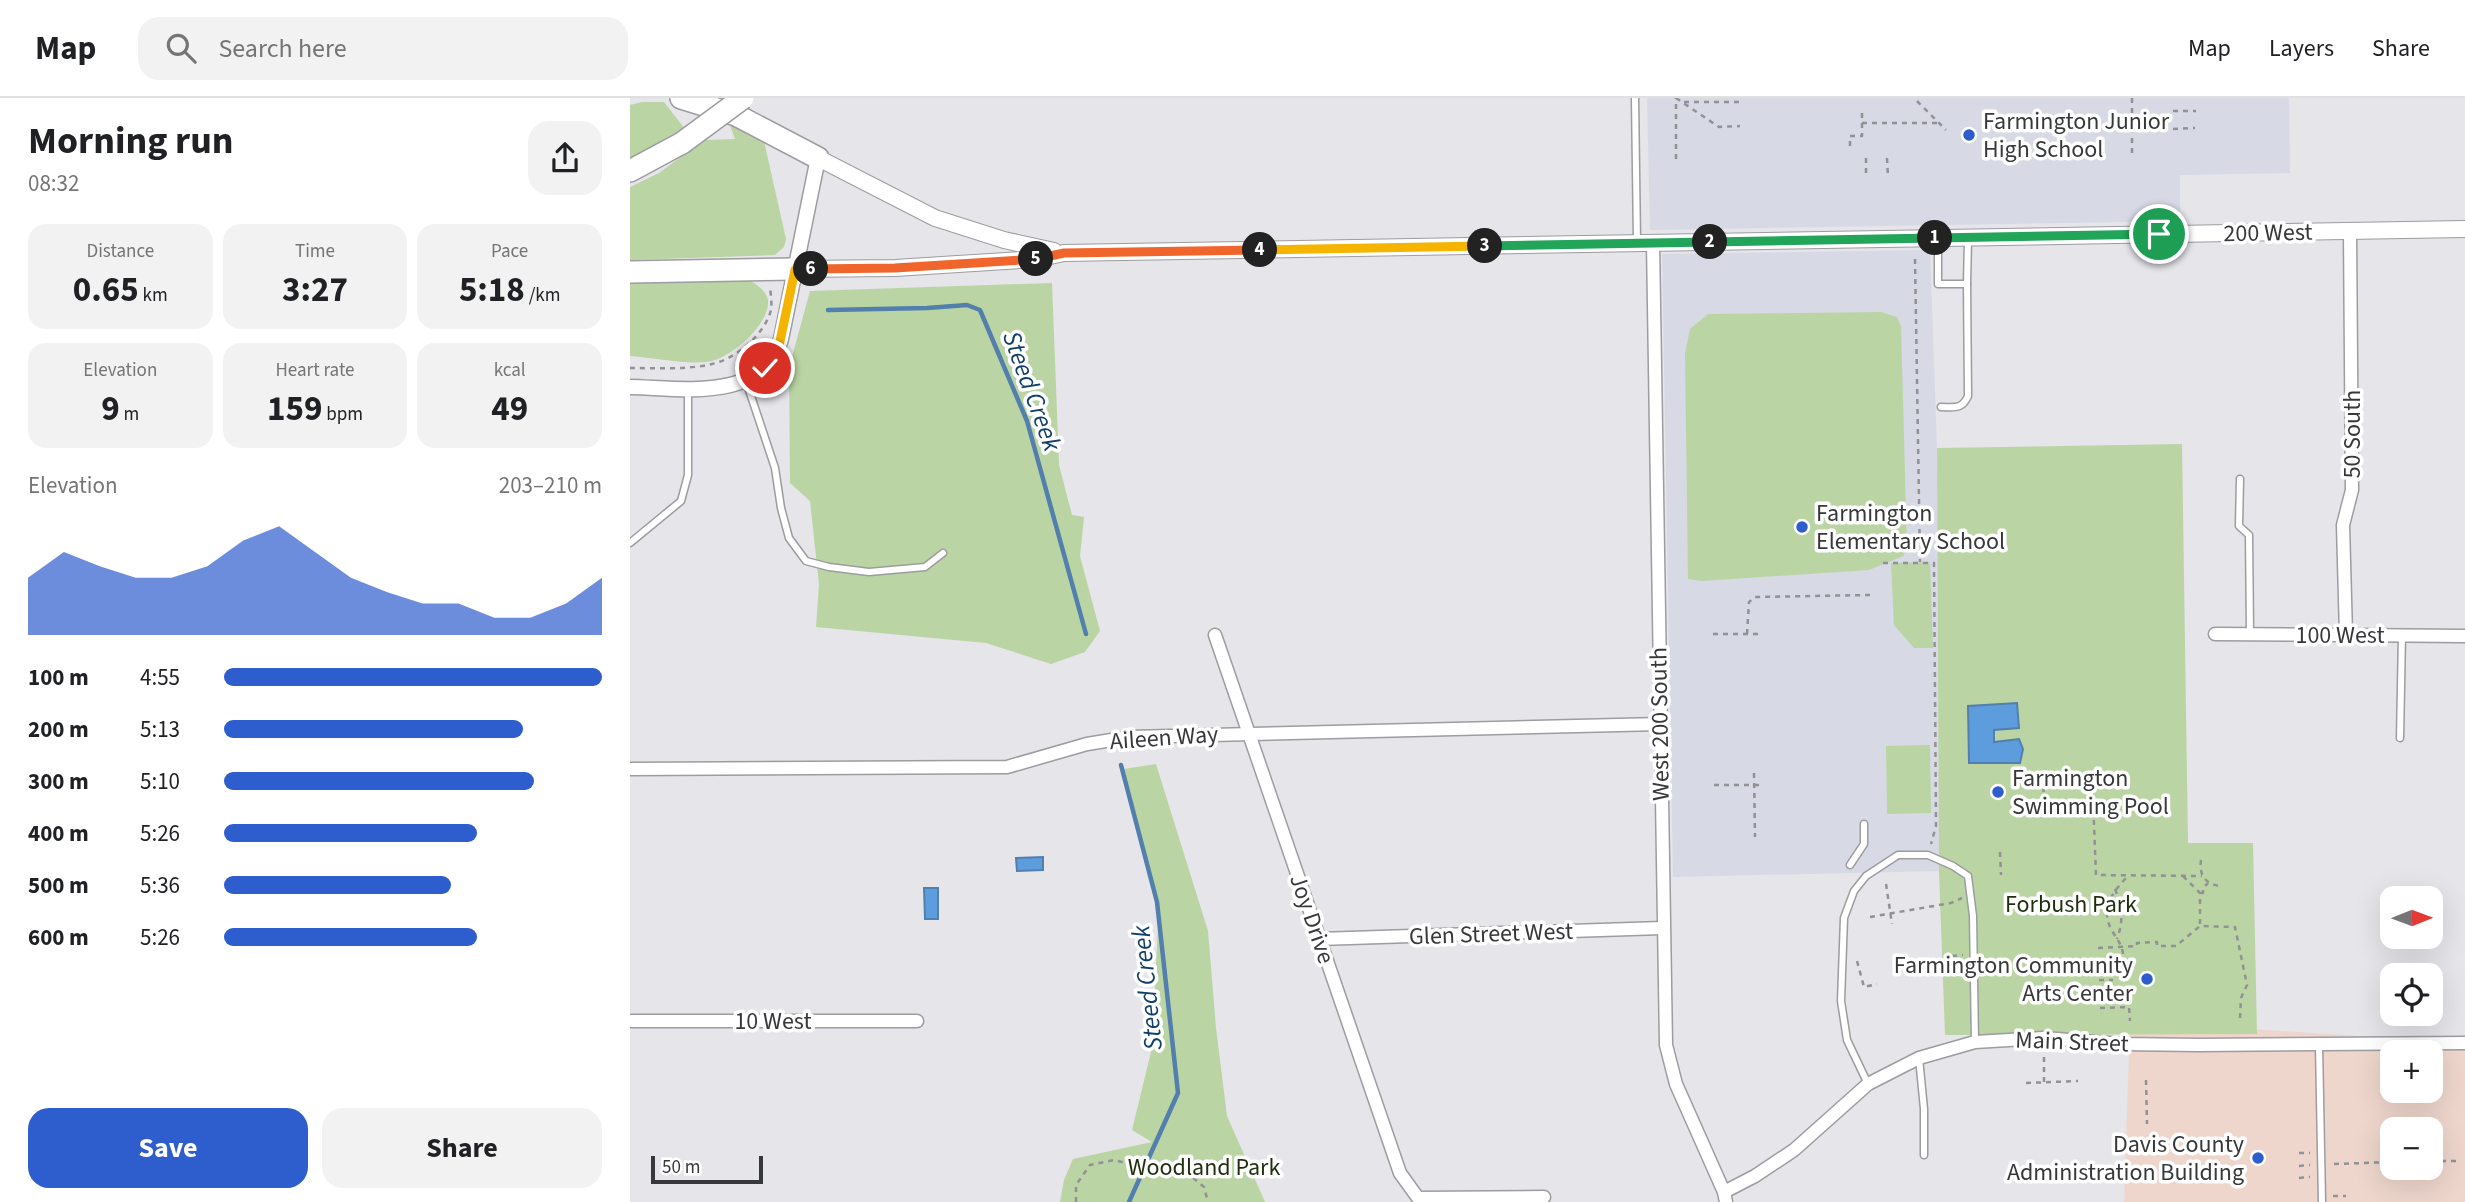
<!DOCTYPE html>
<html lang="en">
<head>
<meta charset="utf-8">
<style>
  :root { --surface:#fff; --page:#f2f2f2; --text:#202124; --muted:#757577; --line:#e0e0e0; --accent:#2e5ecd }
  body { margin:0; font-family:"Source Sans 3",sans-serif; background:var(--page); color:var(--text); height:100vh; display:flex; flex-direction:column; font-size:26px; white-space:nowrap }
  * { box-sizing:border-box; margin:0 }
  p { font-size:23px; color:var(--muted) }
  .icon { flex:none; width:38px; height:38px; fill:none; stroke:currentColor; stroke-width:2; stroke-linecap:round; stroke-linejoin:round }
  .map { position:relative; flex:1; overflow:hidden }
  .details { display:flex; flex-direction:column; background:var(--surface); width:630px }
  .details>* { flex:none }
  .needle { width:46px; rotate:89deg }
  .fabs { position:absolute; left:1750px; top:788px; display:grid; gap:14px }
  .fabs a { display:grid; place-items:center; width:63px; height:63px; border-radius:14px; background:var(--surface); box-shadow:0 7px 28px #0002; font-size:35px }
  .scale { position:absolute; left:21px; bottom:18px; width:112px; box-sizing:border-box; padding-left:7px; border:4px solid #37383a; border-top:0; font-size:19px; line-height:24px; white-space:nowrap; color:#37383a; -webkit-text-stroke:5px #fff; paint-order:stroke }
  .pin { position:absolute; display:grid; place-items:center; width:60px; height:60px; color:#fff; margin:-30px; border:4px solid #fff; border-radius:50%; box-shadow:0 2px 7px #0007 }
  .km { position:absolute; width:35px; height:35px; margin:-18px; border-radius:50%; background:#222; color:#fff; font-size:19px; line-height:35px; text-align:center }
  .round { display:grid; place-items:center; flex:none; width:74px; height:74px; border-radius:21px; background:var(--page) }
  .headline { display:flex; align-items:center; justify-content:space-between; height:119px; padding:0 28px }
  h1 { font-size:38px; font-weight:700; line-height:52px }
  .figures { display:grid; grid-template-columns:repeat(3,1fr); gap:10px; height:119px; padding:7px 28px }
  .figures div { display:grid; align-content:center; border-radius:18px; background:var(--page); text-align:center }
  .figures b { font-size:35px; font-weight:700 }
  .figures small { font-size:19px; font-weight:400 }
  .figures p { font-size:19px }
  .chart { height:196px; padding:14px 28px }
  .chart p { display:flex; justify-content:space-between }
  .chart svg { width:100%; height:126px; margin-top:7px; fill:var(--accent); opacity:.7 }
  .action { display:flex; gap:14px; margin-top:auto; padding:14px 28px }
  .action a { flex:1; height:80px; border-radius:21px; background:var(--accent); color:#fff; font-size:28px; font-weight:700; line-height:80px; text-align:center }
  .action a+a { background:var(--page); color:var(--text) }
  ul { padding:0 28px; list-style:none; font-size:23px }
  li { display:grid; grid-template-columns:112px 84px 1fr; align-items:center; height:52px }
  li i { height:18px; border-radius:9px; background:var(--accent) }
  header { display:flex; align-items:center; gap:42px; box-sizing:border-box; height:98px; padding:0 35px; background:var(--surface); border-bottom:2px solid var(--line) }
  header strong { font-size:33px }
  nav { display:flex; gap:38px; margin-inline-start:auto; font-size:24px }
  .search { width:490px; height:63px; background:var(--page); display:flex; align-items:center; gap:18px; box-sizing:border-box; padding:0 24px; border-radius:21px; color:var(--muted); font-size:26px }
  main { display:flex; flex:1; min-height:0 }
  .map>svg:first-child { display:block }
</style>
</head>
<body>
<header>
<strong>Map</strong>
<div class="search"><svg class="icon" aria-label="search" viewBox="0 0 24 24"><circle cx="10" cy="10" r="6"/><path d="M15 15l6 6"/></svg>Search here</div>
<nav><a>Map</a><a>Layers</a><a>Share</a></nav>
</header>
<main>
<section class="details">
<div class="headline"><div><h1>Morning run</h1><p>08:32</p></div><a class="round"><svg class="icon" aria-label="share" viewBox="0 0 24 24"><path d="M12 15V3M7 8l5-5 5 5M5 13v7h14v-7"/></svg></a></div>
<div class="figures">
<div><p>Distance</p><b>0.65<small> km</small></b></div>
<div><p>Time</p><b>3:27</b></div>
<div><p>Pace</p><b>5:18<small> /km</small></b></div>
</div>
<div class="figures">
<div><p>Elevation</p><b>9<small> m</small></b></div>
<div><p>Heart rate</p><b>159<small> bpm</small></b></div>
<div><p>kcal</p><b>49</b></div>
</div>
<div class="chart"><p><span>Elevation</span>203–210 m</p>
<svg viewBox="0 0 160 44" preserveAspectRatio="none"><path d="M0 44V24L10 15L20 20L30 24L40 24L50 20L60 11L70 6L80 15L90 24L100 29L110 33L120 33L130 38L140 38L150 33L160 24V44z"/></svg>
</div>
<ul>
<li><b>100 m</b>4:55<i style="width:100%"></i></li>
<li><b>200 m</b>5:13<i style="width:79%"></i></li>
<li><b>300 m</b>5:10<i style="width:82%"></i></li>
<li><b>400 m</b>5:26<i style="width:67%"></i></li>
<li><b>500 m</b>5:36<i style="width:60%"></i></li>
<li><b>600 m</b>5:26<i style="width:67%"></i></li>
</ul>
<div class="action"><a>Save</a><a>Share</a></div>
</section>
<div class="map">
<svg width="1835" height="1104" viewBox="0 0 1835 1104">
  <rect width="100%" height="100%" fill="#e5e5ea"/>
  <path fill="#eed6cc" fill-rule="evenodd" d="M1500,923L1835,945V1104H1494ZM1762,954H1801V992H1762ZM1762,1031H1801V1069H1762Z"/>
  <g fill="#d7d9e5">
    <path d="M1017,0H1659L1660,75L1550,77V123L1020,132Z"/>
    <path d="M1300,152L1307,350L1309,773L1043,779L1032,156Z"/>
  </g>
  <g fill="#bad5a3">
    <path d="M12,4H34L55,31L0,61V7Z"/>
    <path d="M99,25L134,43L156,141L154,149L145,157L0,162V89L29,75L74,42L105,41Z"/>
    <path d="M115,180C123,184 136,191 138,202C141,226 98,263 76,264C52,266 25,260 0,258V181Z"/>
    <path d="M422,185L429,367L442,417L454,419L450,458L470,533L455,554L421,566L356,545L186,529L189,486L180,403L160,385L159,270L180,193Z"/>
    <path d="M1251,214L1267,219L1271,228L1277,450L1273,458L1239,472L1072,483L1058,481L1055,256L1060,231L1078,216Z"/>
    <path d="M1552,346L1558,745H1623L1627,936L1315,937L1309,773L1307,350Z"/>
    <path d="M1300,464L1303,550H1284L1264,527L1261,465Z"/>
    <path d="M1300,647L1301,715L1257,716L1256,648Z"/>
    <path d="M526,666L578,833L586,930L597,1018L635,1104H430L434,1082L443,1061L522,1044L502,1032L522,950L529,806L494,671Z"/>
  </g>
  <g fill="#5d9dde" stroke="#527fad" stroke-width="2">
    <path d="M1387,605L1389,630L1364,632V644L1389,641L1393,651L1390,665H1339L1338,608Z"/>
    <path d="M413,759V772L387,773L386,760Z"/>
    <path d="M294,790H308V821H295Z"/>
  </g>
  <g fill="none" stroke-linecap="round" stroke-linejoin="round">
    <g stroke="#527fad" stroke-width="4.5">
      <path d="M198,212L297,210L337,207L350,212L397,323L456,536"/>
      <path d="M491,667L527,804L548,995L499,1104"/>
    </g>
    <defs>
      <g id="service">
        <path d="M1005,0L1007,144"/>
        <path d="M1308,141V186H1337L1338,142"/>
        <path d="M116,283L145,370L151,410L159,440L176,463L199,469L239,474L295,469L313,455"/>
        <path d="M1311,309C1324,309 1332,312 1338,298L1337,186"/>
        <path d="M1610,381L1609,428L1619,437L1620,535"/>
        <path d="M0,445L51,403L58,377V290"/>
        <path d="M1770,640L1772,537"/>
        <path d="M1220,767L1234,746V726"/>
        <path d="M1689,947L1692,1104"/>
        <path d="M1289,960L1294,1011V1057"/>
        <path d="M1238,986L1217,942L1211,903L1214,820L1224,793L1236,778L1268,757H1298L1323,768L1338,778L1343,818L1345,944"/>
      </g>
      <g id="minor">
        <path d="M1023,145L1036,947L1046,986L1094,1094L1096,1104"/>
        <path d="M1585,536L1835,538"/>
        <path d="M585,537L770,1075L788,1100L914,1099"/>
        <path d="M1716,537L1713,427L1722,392L1720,133"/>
        <path d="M0,671L377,669L457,646L500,639L1030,626"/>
        <path d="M689,841L1032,830"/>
        <path d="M0,923H287"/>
        <path d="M1094,1094L1125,1078L1164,1052L1238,986L1289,960L1345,944L1413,940L1493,946L1568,947L1835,945"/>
      </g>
      <path id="tertiary" d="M0,289C52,290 132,305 151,241L188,60"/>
      <g id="secondary">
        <path d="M188,60L305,120L374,142L424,153"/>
        <path d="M165,171L265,170L406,161L434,155L1835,131"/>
      </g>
      <g id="motorway">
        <path d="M51,0L106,17L188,60"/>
        <path d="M0,73L52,45"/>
        <path d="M0,174L165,171"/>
      </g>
    </defs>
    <use href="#service" stroke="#9c9ca1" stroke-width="9"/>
    <use href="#minor" stroke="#9c9ca1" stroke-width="15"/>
    <use href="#tertiary" stroke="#9c9ca1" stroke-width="17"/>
    <use href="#secondary" stroke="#9c9ca1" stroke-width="18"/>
    <use href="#motorway" stroke="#9c9ca1" stroke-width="24"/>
    <g stroke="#919295" stroke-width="2.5" stroke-dasharray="5 5" stroke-linecap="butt">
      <path d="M1046,0L1089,29L1110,28"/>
      <path d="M1502,0V59"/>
      <path d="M1287,3L1316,32"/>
      <path d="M1054,4H1109L1112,0"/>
      <path d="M1543,13H1566"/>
      <path d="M1232,15V25H1309"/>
      <path d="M1543,31L1565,30"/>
      <path d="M1220,48V38H1232V25"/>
      <path d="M1236,60V79"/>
      <path d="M1257,60L1258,79"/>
      <path d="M1046,61V0"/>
      <path d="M1285,161L1290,464"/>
      <path d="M0,270C26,270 57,272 82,266C106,261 135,236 141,212C142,206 141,197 140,190"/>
      <path d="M1253,465H1304L1306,728L1301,746"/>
      <path d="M1083,536H1130"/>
      <path d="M1117,536L1119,504L1125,499L1240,497"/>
      <path d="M1124,675L1125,739"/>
      <path d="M1084,687H1131"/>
      <path d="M1413,714L1414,678L1462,676L1466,777L1572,778"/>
      <path d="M1370,754L1371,777"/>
      <path d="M1571,762C1569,777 1575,786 1590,788"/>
      <path d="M1553,778L1570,795V827"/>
      <path d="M1256,786L1262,826"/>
      <path d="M1485,791C1492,809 1494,822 1487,841"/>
      <path d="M1571,795H1573V790L1578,785"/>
      <path d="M1240,819L1321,805L1332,800"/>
      <path d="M1468,850L1507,848V845L1527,844V848H1546L1570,828L1605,829L1617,887L1611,900L1610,920"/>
      <path d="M1493,856C1492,846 1486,840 1481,831C1470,809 1484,792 1499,777"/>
      <path d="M1322,858L1333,857"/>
      <path d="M1227,863L1234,889L1247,886"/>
      <path d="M1469,882H1483"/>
      <path d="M1470,910L1499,909L1500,923"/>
      <path d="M1414,959V984"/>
      <path d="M1516,982L1517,1026"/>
      <path d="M1396,985L1448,983"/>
      <path d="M1669,1055H1680"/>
      <path d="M1801,1063H1826"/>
      <path d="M1704,1066L1762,1064"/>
      <path d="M1669,1068L1680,1067"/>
      <path d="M1669,1080L1680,1079"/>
      <path d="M1703,1098H1716"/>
      <path d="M446,1104V1087L460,1067L484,1062L518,1071L543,1068L554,1072L574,1089L578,1104"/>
    </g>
    <use href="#service" stroke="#fff" stroke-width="6"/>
    <use href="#minor" stroke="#fff" stroke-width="12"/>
    <use href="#tertiary" stroke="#fff" stroke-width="14"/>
    <use href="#secondary" stroke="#fff" stroke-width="16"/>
    <use href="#motorway" stroke="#fff" stroke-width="21"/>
    <defs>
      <path id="motorway-bridge" d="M52,45L113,0"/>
    </defs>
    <use href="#motorway-bridge" stroke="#9c9ca1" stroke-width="24" stroke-linecap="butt"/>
    <use href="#motorway-bridge" stroke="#fff" stroke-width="21"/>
  </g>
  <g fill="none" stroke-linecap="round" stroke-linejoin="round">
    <defs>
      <path id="split-1" d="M1305,140L1529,136"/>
      <path id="split-2" d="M1080,144L1305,140"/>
      <path id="split-3" d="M855,148L1080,144"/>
      <path id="split-4" d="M630,152L855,148"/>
      <path id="split-5" d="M406,161L434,155L630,152"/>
      <path id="split-6" d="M181,171L265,170L406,161"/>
      <path id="split-7" d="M135,270L149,248L165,172L181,171"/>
    </defs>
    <use href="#split-1" stroke="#fff" stroke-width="14"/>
    <use href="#split-2" stroke="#fff" stroke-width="14"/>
    <use href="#split-3" stroke="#fff" stroke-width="14"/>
    <use href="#split-4" stroke="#fff" stroke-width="14"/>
    <use href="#split-5" stroke="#fff" stroke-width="14"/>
    <use href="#split-6" stroke="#fff" stroke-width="14"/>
    <use href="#split-7" stroke="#fff" stroke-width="14"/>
    <use href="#split-1" stroke="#22a559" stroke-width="9"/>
    <use href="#split-2" stroke="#22a559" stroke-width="9"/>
    <use href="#split-3" stroke="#22a559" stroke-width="9"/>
    <use href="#split-4" stroke="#f5b400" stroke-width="9"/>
    <use href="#split-5" stroke="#f0652b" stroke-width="9"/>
    <use href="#split-6" stroke="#f0652b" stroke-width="9"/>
    <use href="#split-7" stroke="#f5b400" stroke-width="9"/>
  </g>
  <g fill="#2e5ecd" stroke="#fff" stroke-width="2.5">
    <circle cx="1339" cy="37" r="7"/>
    <circle cx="1172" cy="429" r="7"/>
    <circle cx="1368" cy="694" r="7"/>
    <circle cx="1517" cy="881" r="7"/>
    <circle cx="1628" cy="1060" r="7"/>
  </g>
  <g text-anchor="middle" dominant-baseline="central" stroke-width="7" stroke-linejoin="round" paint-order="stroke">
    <g font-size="24" fill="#37383a" stroke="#fff" text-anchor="start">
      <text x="1353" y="23">Farmington Junior<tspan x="1353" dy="28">High School</tspan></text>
      <text x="1186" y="415">Farmington<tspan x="1186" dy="28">Elementary School</tspan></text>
      <text x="1382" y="680">Farmington<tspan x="1382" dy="28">Swimming Pool</tspan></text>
      <text x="1503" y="867" text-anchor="end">Farmington Community<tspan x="1503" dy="28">Arts Center</tspan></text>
      <text x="1614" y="1046" text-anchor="end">Davis County<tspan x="1614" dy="28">Administration Building</tspan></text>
    </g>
    <g font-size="24" fill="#37383a" stroke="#fff">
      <text transform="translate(1638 135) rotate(-1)">200 West</text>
      <text transform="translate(1722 336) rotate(-90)">50 South</text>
      <text x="1710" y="537">100 West</text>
      <text transform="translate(1030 626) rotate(-91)">West 200 South</text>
      <text transform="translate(534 640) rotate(-4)">Aileen Way</text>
      <text transform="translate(682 821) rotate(71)">Joy Drive</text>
      <text transform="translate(861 836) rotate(-2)">Glen Street West</text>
      <text x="143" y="923">10 West</text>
      <text transform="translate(1442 944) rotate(2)">Main Street</text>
    </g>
    <g font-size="24" fill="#1f2f0d" stroke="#fff">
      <text x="1441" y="806">Forbush Park</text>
      <text x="574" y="1069">Woodland Park</text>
    </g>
    <g font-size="26" font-style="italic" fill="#113f6a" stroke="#fff">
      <text transform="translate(402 293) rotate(70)">Steed Creek</text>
      <text transform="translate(517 890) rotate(-96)">Steed Creek</text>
    </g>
  </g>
</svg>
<div class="fabs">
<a><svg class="needle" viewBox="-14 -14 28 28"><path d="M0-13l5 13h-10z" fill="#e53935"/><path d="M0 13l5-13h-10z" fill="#757577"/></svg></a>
<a><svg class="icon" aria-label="locate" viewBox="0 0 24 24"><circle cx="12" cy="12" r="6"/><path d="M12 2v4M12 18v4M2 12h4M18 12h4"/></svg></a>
<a>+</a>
<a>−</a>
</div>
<div class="scale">50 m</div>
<div class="pin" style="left:1529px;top:136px;background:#1e9e55"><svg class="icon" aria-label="arrive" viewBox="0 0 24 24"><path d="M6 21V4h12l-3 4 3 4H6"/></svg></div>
<div class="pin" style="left:135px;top:270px;background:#d93025"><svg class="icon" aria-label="check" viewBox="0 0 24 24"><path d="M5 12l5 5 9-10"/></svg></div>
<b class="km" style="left:1305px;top:140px">1</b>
<b class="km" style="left:1080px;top:144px">2</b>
<b class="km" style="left:855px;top:148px">3</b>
<b class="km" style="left:630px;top:152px">4</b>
<b class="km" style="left:406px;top:161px">5</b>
<b class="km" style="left:181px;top:171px">6</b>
</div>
</main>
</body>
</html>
